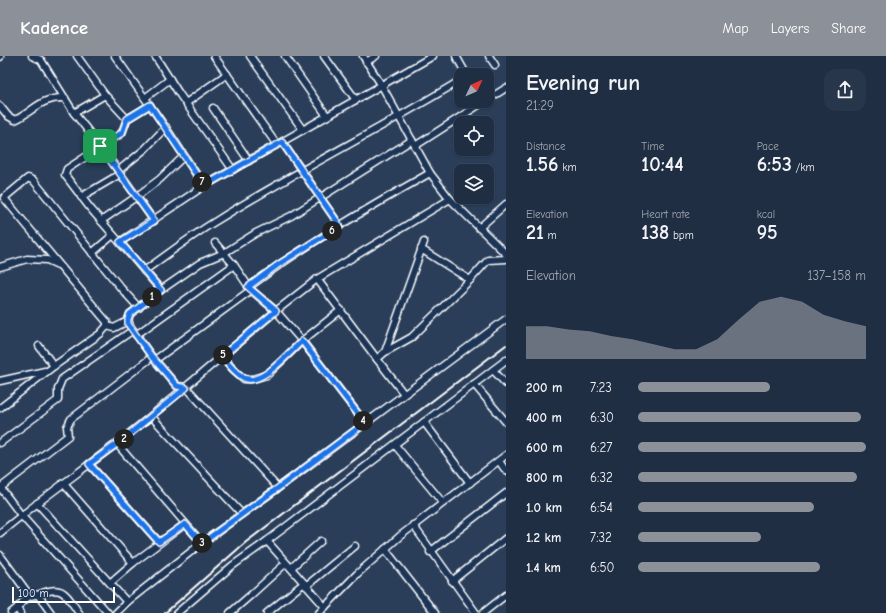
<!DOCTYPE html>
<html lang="en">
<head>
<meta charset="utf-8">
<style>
  :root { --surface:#202e44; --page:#28364b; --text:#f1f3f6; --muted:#a2a8b2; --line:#3d4a5d; --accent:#8c9099 }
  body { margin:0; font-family:"Comic Neue",sans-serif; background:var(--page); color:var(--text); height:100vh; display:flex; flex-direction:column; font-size:15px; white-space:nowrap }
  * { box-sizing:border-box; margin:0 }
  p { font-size:13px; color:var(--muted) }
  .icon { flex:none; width:22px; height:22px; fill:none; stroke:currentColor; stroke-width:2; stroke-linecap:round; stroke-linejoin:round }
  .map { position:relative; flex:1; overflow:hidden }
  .side { display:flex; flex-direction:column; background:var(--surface); width:380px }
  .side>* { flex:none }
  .needle { width:26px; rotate:46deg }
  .controls { position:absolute; left:454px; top:12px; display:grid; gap:8px }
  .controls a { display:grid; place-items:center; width:40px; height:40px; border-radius:8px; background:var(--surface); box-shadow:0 1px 3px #0004,0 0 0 1px var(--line); font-size:20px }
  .scale { position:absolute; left:12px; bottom:10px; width:103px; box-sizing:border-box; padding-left:4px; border:2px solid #fff; border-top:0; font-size:11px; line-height:14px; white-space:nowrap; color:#fff; -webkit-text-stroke:3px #1d3557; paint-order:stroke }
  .pin { position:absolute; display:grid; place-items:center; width:34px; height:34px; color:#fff; margin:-17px; border-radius:8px; box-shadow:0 2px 6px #0006 }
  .km { position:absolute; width:20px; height:20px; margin:-10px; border-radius:50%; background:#222; color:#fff; font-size:11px; line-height:20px; text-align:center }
  .round { display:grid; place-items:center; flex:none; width:42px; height:42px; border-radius:12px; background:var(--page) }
  .head { display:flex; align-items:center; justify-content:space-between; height:68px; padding:0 20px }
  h1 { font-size:22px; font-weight:700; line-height:30px }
  .stats { display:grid; grid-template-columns:repeat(3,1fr); gap:6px; height:68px; padding:4px 20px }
  .stats div { display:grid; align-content:center }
  .stats b { font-size:20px; font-weight:700 }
  .stats small { font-size:11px; font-weight:400 }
  .stats p { font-size:11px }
  .chart { height:112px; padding:8px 20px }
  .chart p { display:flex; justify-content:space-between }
  .chart svg { width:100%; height:72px; margin-top:4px; fill:var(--accent); opacity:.7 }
  ul { padding:0 20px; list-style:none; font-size:13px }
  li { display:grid; grid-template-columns:64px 48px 1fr; align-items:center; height:30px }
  li i { height:10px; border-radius:5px; background:var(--accent) }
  header { display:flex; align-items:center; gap:24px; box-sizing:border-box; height:56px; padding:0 20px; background:var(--accent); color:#fff }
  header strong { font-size:19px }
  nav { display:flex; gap:22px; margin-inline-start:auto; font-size:14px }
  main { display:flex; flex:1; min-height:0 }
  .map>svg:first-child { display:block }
</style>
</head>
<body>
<header>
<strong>Kadence</strong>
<nav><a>Map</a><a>Layers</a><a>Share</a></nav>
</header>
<main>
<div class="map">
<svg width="506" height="557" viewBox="0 0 506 557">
  <rect width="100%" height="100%" fill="#2a3e5a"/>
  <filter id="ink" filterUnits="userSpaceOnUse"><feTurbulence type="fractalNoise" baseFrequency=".025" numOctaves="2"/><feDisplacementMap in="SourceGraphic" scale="8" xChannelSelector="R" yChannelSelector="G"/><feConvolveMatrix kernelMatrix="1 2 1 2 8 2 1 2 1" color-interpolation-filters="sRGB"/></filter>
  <g filter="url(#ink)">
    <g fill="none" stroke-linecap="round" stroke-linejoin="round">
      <defs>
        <g id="minor">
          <path d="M32,0L41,4L74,57L105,96L154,165"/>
          <path d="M77,0L105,39L127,63"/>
          <path d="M115,0L168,75L204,130"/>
          <path d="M155,0L180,39L233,114"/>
          <path d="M214,0L277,89"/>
          <path d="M250,0L303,74"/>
          <path d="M285,0L327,60"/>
          <path d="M324,0L356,44"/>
          <path d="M363,0L382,30L430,117L450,143L506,198"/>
          <path d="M456,0L465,16V19"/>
          <path d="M489,0L495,9"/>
          <path d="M0,1V0"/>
          <path d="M366,6L376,0"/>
          <path d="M145,42L170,23"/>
          <path d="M487,44L506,32"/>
          <path d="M186,47L227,18"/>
          <path d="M150,49L127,63L122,77L67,113L65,119L90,152L161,234"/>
          <path d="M0,50L8,60L15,64C34,55 41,41 65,42"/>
          <path d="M213,52L249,105"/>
          <path d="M74,57L105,39"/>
          <path d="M282,86L340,170"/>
          <path d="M415,90L485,45"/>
          <path d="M118,115L145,93L166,71"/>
          <path d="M81,141L120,118"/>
          <path d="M101,165L136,141L160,123L184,100"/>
          <path d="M479,172L506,148"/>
          <path d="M120,186L204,130L433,0"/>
          <path d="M215,187L234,209L251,234L276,255L302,285L365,367"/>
          <path d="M421,193L470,224"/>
          <path d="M92,197L113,179"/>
          <path d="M0,211L27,203L47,204L58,209"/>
          <path d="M144,215C168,198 191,180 216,165C296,115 381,73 461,24"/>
          <path d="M317,223L377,303L404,338"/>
          <path d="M249,231C306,188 368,152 430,117"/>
          <path d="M107,270L114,272L128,265"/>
          <path d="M136,279L234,209"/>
          <path d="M39,290L54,310"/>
          <path d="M385,296L412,281L470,224L488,204L506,203"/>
          <path d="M222,300L233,313L244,323H252L267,319L302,285L341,254"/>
          <path d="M377,303L385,296L424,186"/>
          <path d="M155,304L251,234"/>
          <path d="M493,314L506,328"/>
          <path d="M0,325L45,315"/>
          <path d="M474,328L506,366"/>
          <path d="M0,352L54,310L100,278L107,270V266L101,259L4,142L28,122L34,125L120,231L139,252"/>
          <path d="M424,366L470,427"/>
          <path d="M0,387L58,344V333L62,323L133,274"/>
          <path d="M117,388L202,487"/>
          <path d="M395,389L442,446"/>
          <path d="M499,405L506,415"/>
          <path d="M89,408L159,486"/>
          <path d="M63,427L133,507"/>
          <path d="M0,431L21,459L108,557"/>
          <path d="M0,432L68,380L67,371L71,363L152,301"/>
          <path d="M278,432L186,331L177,330L152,301L133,274C129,268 127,265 130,258L161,234L200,207L224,197L256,177L291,160L412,84"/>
          <path d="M37,447L127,546"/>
          <path d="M242,458L151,360L276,255L317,223L450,143"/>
          <path d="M413,469L476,557"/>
          <path d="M0,477C49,436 102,401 151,360"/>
          <path d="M267,485L325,551"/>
          <path d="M385,493L435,557"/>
          <path d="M430,496L506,437"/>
          <path d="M0,499L30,540"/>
          <path d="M291,512L321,485"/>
          <path d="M452,525L506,482"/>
          <path d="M110,527L133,507L185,468"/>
          <path d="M306,530L355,490"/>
          <path d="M38,539L51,557"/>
          <path d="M17,552C21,548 25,542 31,540C34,539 37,539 40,538C64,528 66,539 79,557"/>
          <path d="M11,557L17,552L20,557"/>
          <path d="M116,557L127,546L202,487L278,432L506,263"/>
          <path d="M177,557L232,510L267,485L506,304"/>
          <path d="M230,557L252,538L286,507"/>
          <path d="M267,557L304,527"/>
          <path d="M319,557L357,518L400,480L506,399"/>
          <path d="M483,557L506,539"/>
        </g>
      </defs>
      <use href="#minor" stroke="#fff" stroke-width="9"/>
      <use href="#minor" stroke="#1d3557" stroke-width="6"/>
      <path stroke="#fff" stroke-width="2" d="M165,557L246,486L506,289"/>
    </g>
  </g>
  <g fill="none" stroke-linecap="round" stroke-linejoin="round" filter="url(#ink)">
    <defs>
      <path id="route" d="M150,49L204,130L282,86L340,170L279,208L248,231L276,255L222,300C228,308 235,317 244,322C261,331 290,296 302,285L365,367L278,432L202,487L185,468L159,486L89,408L117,388L186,332L177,330L152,301L128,268V263L130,258L161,234L120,186L154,165L100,90L122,77L127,63Z"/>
    </defs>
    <use href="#route" stroke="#fff" stroke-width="8"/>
    <use href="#route" stroke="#1a73e8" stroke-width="5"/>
  </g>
</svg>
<div class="controls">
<a><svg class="needle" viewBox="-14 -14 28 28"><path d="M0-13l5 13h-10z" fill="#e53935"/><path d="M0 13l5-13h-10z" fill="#a2a8b2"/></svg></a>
<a><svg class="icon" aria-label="locate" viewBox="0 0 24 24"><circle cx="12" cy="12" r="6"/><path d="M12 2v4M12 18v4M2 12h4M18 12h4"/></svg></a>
<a><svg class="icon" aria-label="layers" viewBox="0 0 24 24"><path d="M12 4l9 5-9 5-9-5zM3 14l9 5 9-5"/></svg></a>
</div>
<div class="scale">100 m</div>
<div class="pin" style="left:100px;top:90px;background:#1e9e55"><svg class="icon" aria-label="arrive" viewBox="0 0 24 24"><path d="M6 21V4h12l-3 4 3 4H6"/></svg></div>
<b class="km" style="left:152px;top:241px">1</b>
<b class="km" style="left:124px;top:383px">2</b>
<b class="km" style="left:202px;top:487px">3</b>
<b class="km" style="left:363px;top:365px">4</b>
<b class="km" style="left:223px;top:299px">5</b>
<b class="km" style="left:332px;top:175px">6</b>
<b class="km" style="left:202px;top:126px">7</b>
</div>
<section class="side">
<div class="head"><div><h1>Evening run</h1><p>21:29</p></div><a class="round"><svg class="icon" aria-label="share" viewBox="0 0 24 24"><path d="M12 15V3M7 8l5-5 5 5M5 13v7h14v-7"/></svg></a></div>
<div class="stats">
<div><p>Distance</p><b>1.56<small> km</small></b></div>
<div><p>Time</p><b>10:44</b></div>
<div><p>Pace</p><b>6:53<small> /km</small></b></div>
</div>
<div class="stats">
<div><p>Elevation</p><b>21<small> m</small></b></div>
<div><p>Heart rate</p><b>138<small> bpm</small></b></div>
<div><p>kcal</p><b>95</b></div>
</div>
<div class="chart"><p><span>Elevation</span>137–158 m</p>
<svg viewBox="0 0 160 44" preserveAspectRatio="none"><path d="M0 44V24L10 24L20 26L30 27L40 30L50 32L60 35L70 38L80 38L90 32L100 20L110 9L120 6L130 9L140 17L150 21L160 24V44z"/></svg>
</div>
<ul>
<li><b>200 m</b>7:23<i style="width:58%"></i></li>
<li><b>400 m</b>6:30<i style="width:98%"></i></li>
<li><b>600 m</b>6:27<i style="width:100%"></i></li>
<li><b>800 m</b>6:32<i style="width:96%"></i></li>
<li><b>1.0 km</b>6:54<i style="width:77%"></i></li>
<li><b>1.2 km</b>7:32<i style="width:54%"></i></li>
<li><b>1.4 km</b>6:50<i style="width:80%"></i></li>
</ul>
</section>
</main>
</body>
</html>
